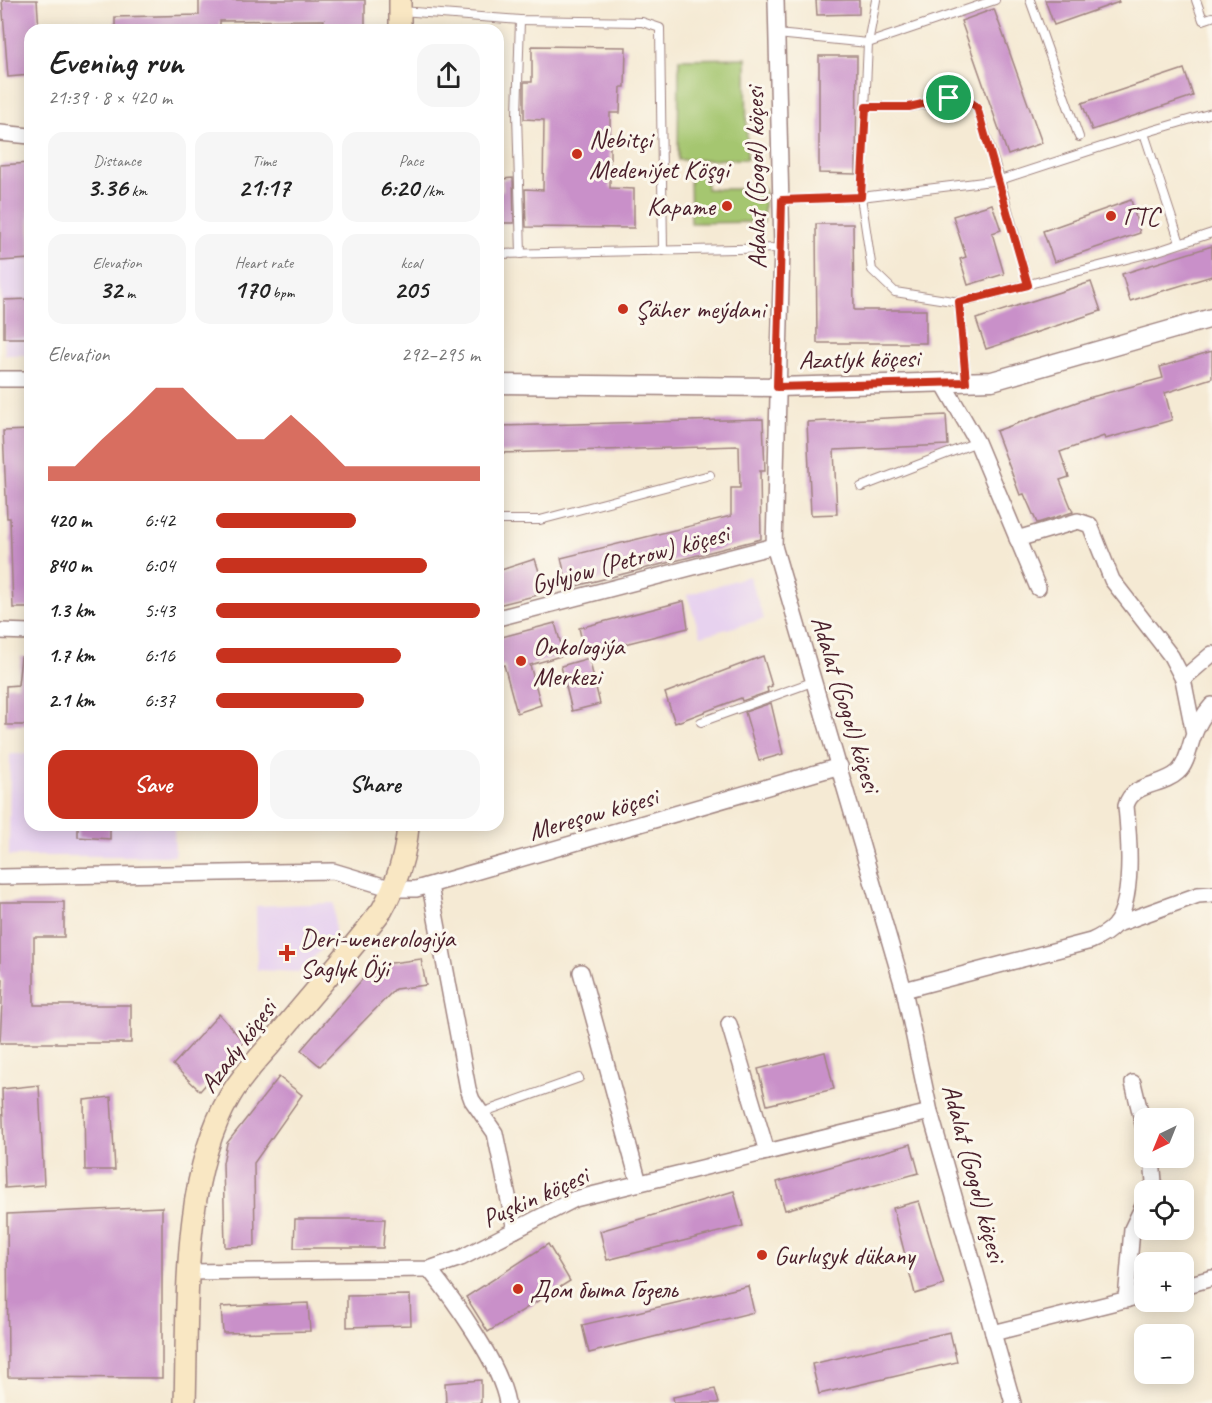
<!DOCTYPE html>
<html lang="en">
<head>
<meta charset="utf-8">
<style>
  :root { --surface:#fff; --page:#f6f6f6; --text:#222; --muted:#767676; --accent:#c8321e }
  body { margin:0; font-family:Caveat,sans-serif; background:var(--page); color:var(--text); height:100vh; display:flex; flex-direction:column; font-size:22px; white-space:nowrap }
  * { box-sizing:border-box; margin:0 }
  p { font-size:20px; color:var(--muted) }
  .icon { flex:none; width:33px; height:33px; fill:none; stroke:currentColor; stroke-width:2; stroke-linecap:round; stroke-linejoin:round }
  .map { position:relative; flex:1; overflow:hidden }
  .panel { position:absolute; left:24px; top:24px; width:480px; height:807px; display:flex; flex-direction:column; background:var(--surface); border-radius:18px; box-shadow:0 3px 15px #0003 }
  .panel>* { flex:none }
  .needle { width:39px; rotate:223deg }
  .fabs { position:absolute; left:1134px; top:1108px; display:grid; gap:12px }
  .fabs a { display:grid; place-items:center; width:60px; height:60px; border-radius:12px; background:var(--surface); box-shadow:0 3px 15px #0003; font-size:30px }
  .pin { position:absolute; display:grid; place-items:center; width:51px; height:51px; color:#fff; margin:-26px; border:3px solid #fff; border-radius:50%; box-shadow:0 2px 6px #0007 }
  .round { display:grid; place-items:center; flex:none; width:63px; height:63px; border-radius:18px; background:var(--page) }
  .overview { display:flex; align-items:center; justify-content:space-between; height:102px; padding:0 24px }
  h1 { font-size:33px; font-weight:700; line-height:45px }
  .stats { display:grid; grid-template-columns:repeat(3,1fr); gap:9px; height:102px; padding:6px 24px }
  .stats div { display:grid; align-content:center; border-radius:15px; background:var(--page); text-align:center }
  .stats b { font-size:26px; font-weight:700 }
  .stats small { font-size:16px; font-weight:400 }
  .stats p { font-size:16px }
  .chart { height:168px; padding:12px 24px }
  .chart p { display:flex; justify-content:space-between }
  .chart svg { width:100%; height:108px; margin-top:6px; fill:var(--accent); opacity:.7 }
  .primary-button { display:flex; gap:12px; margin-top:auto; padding:12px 24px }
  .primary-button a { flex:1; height:69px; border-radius:18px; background:var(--accent); color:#fff; font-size:24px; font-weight:700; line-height:69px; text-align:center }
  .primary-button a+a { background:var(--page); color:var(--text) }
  ul { padding:0 24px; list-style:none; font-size:20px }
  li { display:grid; grid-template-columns:96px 72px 1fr; align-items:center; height:45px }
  li i { height:15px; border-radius:8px; background:var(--accent) }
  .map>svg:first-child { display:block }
</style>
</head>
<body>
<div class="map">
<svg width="1212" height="1403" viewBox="0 0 1212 1403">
  <rect width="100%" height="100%" fill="#fbf7ec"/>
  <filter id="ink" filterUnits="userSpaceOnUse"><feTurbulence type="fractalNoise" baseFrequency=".0167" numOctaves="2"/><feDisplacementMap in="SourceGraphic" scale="12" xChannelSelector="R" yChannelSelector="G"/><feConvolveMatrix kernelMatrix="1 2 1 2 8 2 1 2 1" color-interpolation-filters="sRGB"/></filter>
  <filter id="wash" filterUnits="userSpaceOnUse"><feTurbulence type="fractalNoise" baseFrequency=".008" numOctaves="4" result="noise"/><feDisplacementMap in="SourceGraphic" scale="24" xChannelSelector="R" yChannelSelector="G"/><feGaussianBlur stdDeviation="1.35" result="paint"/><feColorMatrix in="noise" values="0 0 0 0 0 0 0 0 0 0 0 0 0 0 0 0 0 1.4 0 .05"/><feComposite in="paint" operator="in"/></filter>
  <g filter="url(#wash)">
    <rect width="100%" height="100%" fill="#f5ead4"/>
    <g fill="#e7d2ef">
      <path d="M30,163V355H5L0,279V165Z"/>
      <path d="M749,576L764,619L701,636L687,595Z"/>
      <path d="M10,754H30V825H174L175,856H9Z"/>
      <path d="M334,903L335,936L299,972L257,970L256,906Z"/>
    </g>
    <g fill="#a5c66f" stroke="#78724d" stroke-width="1.5">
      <path d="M746,58L747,159L678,160L679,59Z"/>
      <path d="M690,175H706L707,189H764V222L691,223Z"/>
    </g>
    <g id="blocks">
      <g fill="#c990c9">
        <path d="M2,0H37L39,30H30V75L8,77Z"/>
        <path d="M199,0H365V30H324V20L220,21V29L115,30V17L199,15Z"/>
        <path d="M816,0H859V14L817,15Z"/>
        <path d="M1045,0H1118L1119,2L1054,25Z"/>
        <path d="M994,9L1042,143L1008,155L961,21Z"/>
        <path d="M532,46L626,47L625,87H621L620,113H610V188L634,189V228L526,227L525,189L543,190L544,120L524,119V82H532Z"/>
        <path d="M819,56H857L856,174L819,173Z"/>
        <path d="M1184,69L1193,96L1092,130L1082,103Z"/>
        <path d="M30,163V194L28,195L30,259L0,261V165Z"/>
        <path d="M513,178L514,223H498V191H503L502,179Z"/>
        <path d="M1131,200L1140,233L1054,262L1043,231Z"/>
        <path d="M992,204L1001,230L992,233L1004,274L968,285L960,259L966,257L953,216Z"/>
        <path d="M816,224H853L854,310H926V343H817Z"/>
        <path d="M1212,246V276L1130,301L1122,274Z"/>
        <path d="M1091,282L1101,311L986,349L976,319Z"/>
        <path d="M30,299L29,338H4V300Z"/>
        <path d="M1212,351V378L1165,393L1172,420L1105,439L1104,436L1060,452L1069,477L1060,480L1073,512L1037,523L1024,494L1020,495L996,431L1088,398L1163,378L1160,367Z"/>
        <path d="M946,415L948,445L834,450L837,514L811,515L807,422Z"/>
        <path d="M763,419L765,471H760L761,539L568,588L561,558L731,516V488H740L739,446L498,453V426Z"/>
        <path d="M30,430V608H13L10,518H7L3,431Z"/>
        <path d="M535,559L546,593L498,605V571Z"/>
        <path d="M684,601L688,628L585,654L579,628Z"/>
        <path d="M555,623L564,655L530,665L541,705L517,713L504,665L498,667V638Z"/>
        <path d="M763,656L772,686L767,688L768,692L742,701L741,698L675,723L665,693Z"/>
        <path d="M21,657H30V725H6V686L18,685Z"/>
        <path d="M589,658L600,704L572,711L561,666Z"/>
        <path d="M771,703L783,754L759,761L745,712Z"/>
        <path d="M78,825H110V839L78,837Z"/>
        <path d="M0,902H64V937H34V1005H131V1043H0L3,979H0Z"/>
        <path d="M421,959L426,985L395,989L320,1066L301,1050L366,975L384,964Z"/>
        <path d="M219,1014L244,1042L200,1091L173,1065Z"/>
        <path d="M825,1052L834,1089L767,1105L758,1069Z"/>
        <path d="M279,1077L302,1095L254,1163L255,1246L225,1247L223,1163L227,1143Z"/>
        <path d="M39,1085L44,1185L5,1188L2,1089Z"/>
        <path d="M111,1097L115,1170H85L84,1100Z"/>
        <path d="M911,1144L919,1173L785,1210L777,1182Z"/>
        <path d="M734,1191L743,1226L607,1260L600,1231Z"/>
        <path d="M919,1201L944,1285L915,1294L893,1208Z"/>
        <path d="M162,1207V1378L8,1377L7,1214Z"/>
        <path d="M295,1219H385L383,1248H294Z"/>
        <path d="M548,1244L570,1281L488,1332L466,1297Z"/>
        <path d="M748,1286L754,1312L589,1353L582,1325Z"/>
        <path d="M410,1295L411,1325L347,1327V1296Z"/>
        <path d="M308,1303L310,1331L223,1333L221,1307Z"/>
        <path d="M950,1332L957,1362L819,1394L812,1364Z"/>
        <path d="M481,1380V1403H446L445,1383Z"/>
        <path d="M715,1389L719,1403H674L673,1397Z"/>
      </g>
    </g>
  </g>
  <g filter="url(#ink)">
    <use href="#blocks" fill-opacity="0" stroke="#a08480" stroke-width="1.5"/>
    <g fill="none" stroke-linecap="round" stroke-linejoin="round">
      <defs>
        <g id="service">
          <path d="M876,0L868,43L861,197L872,270L895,292L959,302L1158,251L1212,233"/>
          <path d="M1030,0L1079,137"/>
          <path d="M1196,0L1203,20L1212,17"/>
          <path d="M401,11L520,20L642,22L660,28L663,251"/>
          <path d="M520,20L517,114L521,254"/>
          <path d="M777,34L868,43L995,0"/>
          <path d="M866,107H909L965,98L977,107L1000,180L1144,133L1180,243"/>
          <path d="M1144,133L1212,113"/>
          <path d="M782,200L861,197L1000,180L1028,285"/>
          <path d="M498,254L782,248"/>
          <path d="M959,302L966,381"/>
          <path d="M861,487L977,442"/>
          <path d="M498,520H540L710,475"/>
          <path d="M701,722L815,681"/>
          <path d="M481,1113L579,1078"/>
        </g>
        <g id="minor">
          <path d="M776,0L782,248L774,546L904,990L930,1112L1013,1403"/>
          <path d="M0,133L30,136"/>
          <path d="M0,379H30"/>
          <path d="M943,383L977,442L1038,588"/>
          <path d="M1017,539L1078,521L1090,525L1112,580L1171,656L1183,679L1194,734"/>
          <path d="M498,618L774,546"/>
          <path d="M0,631L30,632"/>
          <path d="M1183,679L1212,654"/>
          <path d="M0,877L333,871L393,889H416L840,766"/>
          <path d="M430,886L468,1089L472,1100L495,1133L515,1230"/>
          <path d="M1115,925L1198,895L1212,894"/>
          <path d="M581,972L639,1183"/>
          <path d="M904,990L1091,941C1100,937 1108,933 1114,926C1135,902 1129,836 1126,806C1132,782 1162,787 1178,772C1187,764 1189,748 1193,737C1197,726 1204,714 1212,705"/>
          <path d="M729,1024L767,1152"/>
          <path d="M1133,1083L1144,1128"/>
          <path d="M1150,1191L1154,1182L1152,1158"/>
          <path d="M429,1269C454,1300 501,1365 507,1403"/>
          <path d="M190,1272L429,1269L461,1258L575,1199L930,1112"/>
          <path d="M1184,1286L1212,1278"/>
          <path d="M1126,1300L1132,1229L1144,1204"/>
          <path d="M993,1333L1144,1295"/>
        </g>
        <path id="tertiary" d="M498,384L777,387L992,381L1212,318"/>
        <g id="secondary">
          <path d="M400,0V30"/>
          <path d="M185,1403C188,1309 181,1178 230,1096C241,1077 257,1060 272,1043C308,998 347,956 382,910C397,883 406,856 408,825"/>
        </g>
      </defs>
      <use href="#service" stroke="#a08480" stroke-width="10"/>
      <use href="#minor" stroke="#a08480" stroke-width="18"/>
      <use href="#tertiary" stroke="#a08480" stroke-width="21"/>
      <use href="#secondary" stroke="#a08480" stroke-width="24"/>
      <use href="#service" stroke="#fff" stroke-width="8"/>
      <use href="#minor" stroke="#fff" stroke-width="15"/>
      <use href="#tertiary" stroke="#fff" stroke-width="18"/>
      <use href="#secondary" stroke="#f9e7c3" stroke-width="21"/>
    </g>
  </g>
  <g fill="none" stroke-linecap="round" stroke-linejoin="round" filter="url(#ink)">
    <defs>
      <path id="route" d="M949,98H965L977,107L1028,285L959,302L966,382L777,387L782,200L861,197L866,107H909Z"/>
    </defs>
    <use href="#route" stroke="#fff" stroke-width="12"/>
    <use href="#route" stroke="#c8321e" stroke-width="8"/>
  </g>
  <g fill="#c8321e" stroke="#fbf7ec" stroke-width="2">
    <circle cx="577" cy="154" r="6"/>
    <circle cx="727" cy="206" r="6"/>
    <circle cx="1111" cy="216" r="6"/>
    <circle cx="623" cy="309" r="6"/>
    <circle cx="521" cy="661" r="6"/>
    <path d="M284 944h6v6h6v6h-6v6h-6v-6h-6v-6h6z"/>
    <circle cx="762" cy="1255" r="6"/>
    <circle cx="518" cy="1289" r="6"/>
  </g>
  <g text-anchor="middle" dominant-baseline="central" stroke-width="6" stroke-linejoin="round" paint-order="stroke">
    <g font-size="26" fill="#4a1f2b" stroke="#fbf7ec" text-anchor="start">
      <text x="589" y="139">Nebitçi<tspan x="589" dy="30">Medeniýet Köşgi</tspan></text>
      <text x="715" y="206" text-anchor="end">Карате</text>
      <text x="1123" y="216">ГТС</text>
      <text x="635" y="309">Şäher meýdani</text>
      <text x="533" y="646">Onkologiýa<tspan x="533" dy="30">Merkezi</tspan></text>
      <text x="300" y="938">Deri-wenerologiýa<tspan x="300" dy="30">Saglyk Öýi</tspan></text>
      <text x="774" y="1255">Gurluşyk dükany</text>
      <text x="530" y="1289">Дом быта Гозель</text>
    </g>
    <g font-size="26" fill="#4a1f2b" stroke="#fbf7ec">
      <text transform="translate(756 178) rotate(-91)">Adalat (Gogol) köçesi</text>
      <text transform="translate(859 359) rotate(-1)">Azatlyk köçesi</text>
      <text transform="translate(630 559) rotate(-15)">Gylyjow (Petrow) köçesi</text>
      <text transform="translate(846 704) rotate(73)">Adalat (Gogol) köçesi</text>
      <text transform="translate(593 814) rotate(-16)">Mereşow köçesi</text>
      <text transform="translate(238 1046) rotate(-53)">Azady köçesi</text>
      <text transform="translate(974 1173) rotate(75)">Adalat (Gogol) köçesi</text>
      <text transform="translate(535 1197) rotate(-24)">Puşkin köçesi</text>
    </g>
  </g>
</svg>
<div class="fabs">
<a><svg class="needle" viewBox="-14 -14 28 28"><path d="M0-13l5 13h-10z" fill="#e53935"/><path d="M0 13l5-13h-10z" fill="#767676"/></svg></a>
<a><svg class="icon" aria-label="locate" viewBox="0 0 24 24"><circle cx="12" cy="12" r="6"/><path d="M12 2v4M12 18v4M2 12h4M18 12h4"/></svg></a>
<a>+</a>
<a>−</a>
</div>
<div class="pin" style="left:949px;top:98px;background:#1e9e55"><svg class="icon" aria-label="arrive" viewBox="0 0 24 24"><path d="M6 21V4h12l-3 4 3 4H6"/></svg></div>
<section class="panel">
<div class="overview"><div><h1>Evening run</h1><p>21:39 · 8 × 420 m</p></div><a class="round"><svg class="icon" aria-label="share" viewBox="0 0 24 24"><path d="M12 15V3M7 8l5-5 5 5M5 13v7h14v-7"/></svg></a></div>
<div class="stats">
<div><p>Distance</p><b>3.36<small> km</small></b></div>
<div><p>Time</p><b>21:17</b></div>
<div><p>Pace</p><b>6:20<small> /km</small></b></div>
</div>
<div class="stats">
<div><p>Elevation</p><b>32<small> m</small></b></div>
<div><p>Heart rate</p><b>170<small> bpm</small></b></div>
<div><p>kcal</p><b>205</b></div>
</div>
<div class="chart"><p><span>Elevation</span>292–295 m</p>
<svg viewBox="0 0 160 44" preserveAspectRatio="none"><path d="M0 44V38L10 38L20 27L30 17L40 6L50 6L60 17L70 27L80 27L90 17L100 27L110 38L120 38L130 38L140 38L150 38L160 38V44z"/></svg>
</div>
<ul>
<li><b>420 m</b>6:42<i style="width:53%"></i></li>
<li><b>840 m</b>6:04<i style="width:80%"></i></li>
<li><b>1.3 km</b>5:43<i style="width:100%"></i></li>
<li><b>1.7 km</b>6:16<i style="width:70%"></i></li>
<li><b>2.1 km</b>6:37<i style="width:56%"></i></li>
</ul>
<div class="primary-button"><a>Save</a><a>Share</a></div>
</section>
</div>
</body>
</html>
